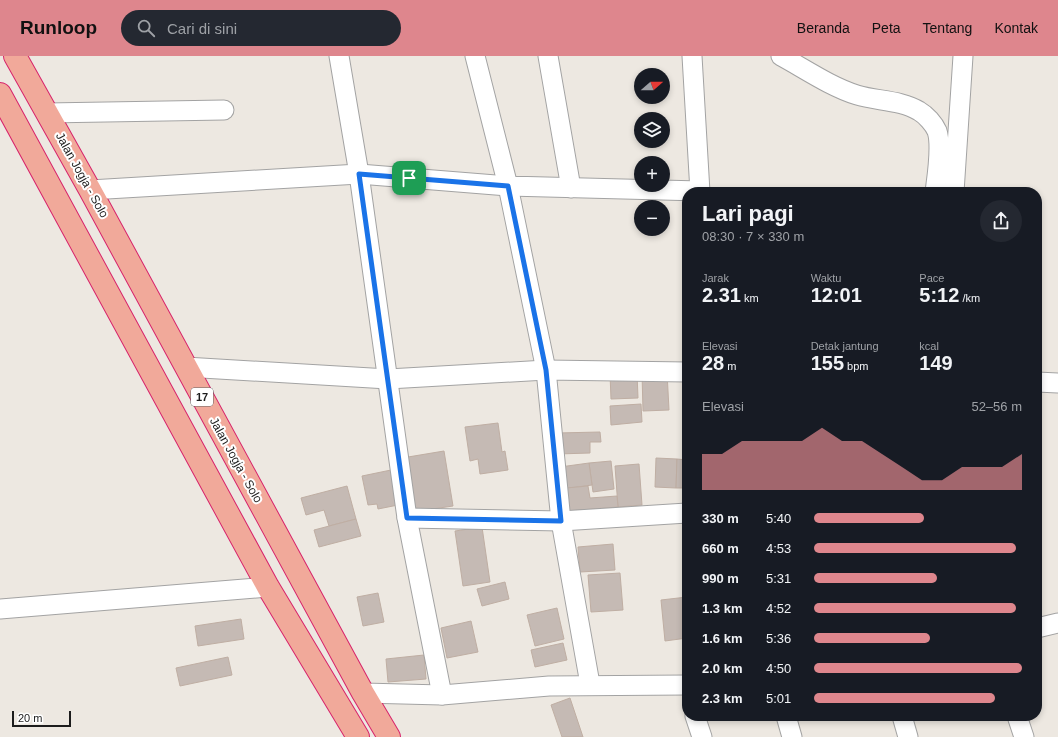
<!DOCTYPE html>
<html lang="id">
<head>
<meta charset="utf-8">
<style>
  :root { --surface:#171b24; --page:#242831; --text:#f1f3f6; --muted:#9ea1a6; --accent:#de868d }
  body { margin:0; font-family:Helvetica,sans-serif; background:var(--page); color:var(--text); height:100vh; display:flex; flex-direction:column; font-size:15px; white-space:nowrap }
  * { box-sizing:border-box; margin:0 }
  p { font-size:13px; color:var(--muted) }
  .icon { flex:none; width:22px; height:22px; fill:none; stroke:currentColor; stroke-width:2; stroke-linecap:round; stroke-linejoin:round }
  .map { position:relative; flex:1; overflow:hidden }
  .drawer { position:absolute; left:682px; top:131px; width:360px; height:534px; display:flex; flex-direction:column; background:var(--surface); border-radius:16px; box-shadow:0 2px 6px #0003 }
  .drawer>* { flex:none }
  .needle { width:26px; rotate:70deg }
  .controls { position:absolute; left:634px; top:12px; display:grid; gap:8px }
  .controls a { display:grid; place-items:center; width:36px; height:36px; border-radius:50%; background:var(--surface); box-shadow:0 2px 6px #0003; font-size:20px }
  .scale { position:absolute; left:12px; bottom:10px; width:59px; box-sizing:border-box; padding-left:4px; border:2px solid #1c1c1c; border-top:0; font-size:11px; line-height:14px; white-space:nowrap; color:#1c1c1c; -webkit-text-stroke:3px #fff; paint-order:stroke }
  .pin { position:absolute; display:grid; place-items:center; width:34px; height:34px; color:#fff; margin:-17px; border-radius:8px; box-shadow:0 2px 6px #0006 }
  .round { display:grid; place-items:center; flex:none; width:42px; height:42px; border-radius:21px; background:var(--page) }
  .summary { display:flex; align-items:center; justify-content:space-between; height:68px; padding:0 20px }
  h1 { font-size:22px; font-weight:700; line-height:30px }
  .figures { display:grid; grid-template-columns:repeat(3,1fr); gap:6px; height:68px; padding:4px 20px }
  .figures div { display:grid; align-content:center }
  .figures b { font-size:20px; font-weight:700 }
  .figures small { font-size:11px; font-weight:400 }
  .figures p { font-size:11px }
  .chart { height:112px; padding:8px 20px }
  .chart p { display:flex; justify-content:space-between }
  .chart svg { width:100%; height:72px; margin-top:4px; fill:var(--accent); opacity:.7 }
  ul { padding:0 20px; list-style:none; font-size:13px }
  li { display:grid; grid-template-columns:64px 48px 1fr; align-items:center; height:30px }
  li i { height:10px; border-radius:5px; background:var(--accent) }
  header { display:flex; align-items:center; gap:24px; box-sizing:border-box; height:56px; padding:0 20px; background:var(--accent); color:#111 }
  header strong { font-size:19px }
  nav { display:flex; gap:22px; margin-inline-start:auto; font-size:14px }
  .search { width:280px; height:36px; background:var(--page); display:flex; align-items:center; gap:10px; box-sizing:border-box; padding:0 14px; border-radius:22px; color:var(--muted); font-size:15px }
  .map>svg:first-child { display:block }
</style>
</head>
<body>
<header>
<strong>Runloop</strong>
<div class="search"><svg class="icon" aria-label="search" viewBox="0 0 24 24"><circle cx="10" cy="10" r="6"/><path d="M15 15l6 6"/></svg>Cari di sini</div>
<nav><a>Beranda</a><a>Peta</a><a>Tentang</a><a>Kontak</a></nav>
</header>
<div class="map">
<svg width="1058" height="681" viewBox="0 0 1058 681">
  <rect width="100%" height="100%" fill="#ede8e1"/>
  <g fill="#c5bab4" stroke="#bfaea3">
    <path d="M667,316L669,354L643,355L642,317Z"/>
    <path d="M637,317L638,342L611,343L610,318Z"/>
    <path d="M641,348L642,366L611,369L610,350Z"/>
    <path d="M498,367L502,396L505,395L508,414L480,418L478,403L470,405L465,371Z"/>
    <path d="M600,376L601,386H590V397L557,398V377Z"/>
    <path d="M444,395L453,450L412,456L402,402Z"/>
    <path d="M656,402L677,403L676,432L655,431Z"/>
    <path d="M677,403L687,404V432H676Z"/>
    <path d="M611,405L614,433L593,436L589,407Z"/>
    <path d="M589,407L592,429L563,433L560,411Z"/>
    <path d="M639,408L642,449L618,451L615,410Z"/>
    <path d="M391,414L398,449L378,453L377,448L368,449L362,420Z"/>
    <path d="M347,430L356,463L329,470L324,454L306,459L301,442Z"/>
    <path d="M588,430L590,442L617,440L618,451L568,455L566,432Z"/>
    <path d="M356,463L361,480L319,491L314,474Z"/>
    <path d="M482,471L490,526L463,530L455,475Z"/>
    <path d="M613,488L615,514L580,516L578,491Z"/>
    <path d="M620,517L623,554L591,556L588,519Z"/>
    <path d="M505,526L509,543L482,550L477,533Z"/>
    <path d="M378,537L384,566L363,570L357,541Z"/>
    <path d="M687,541V582L665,585L661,544Z"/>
    <path d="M557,552L564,583L535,590L527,559Z"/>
    <path d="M241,563L244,583L198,590L195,570Z"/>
    <path d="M471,565L478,596L447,602L441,572Z"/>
    <path d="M563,587L567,604L535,611L531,594Z"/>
    <path d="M424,599L426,623L388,626L386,603Z"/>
    <path d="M228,601L232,619L180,630L176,612Z"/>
    <path d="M570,642L583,681H562L551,649Z"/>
  </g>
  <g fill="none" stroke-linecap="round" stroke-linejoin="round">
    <defs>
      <g id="minor">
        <path d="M339,0L359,118L407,462L442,639"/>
        <path d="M475,0L508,130L546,314L561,465L590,628"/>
        <path d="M548,0L571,132"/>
        <path d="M692,0L700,136"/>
        <path d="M781,0C805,13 831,31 857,39C877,45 901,44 919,55C926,59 934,68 937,75C942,90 937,120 935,136"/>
        <path d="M47,57L224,54"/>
        <path d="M90,134L359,118L508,130L700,135"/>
        <path d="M954,136L963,0"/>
        <path d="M185,311L388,323L546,314L687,316"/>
        <path d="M1037,326L1058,327"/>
        <path d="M407,462L561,465L687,457"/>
        <path d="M0,553L268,531"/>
        <path d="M1037,572L1058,567"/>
        <path d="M363,637L442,639L549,630L687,629"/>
        <path d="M695,660L702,681"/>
        <path d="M786,660L792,681"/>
        <path d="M902,660L908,681"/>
        <path d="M1017,660L1024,681"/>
      </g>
      <g id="trunk">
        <path d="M15,0L90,134L363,637L389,681"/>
        <path d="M0,38L268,531L358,681"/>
      </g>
    </defs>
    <use href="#minor" stroke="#a3a3a3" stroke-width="21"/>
    <use href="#trunk" stroke="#d7236b" stroke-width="24"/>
    <use href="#minor" stroke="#fff" stroke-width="19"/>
    <use href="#trunk" stroke="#f1a99a" stroke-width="22"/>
  </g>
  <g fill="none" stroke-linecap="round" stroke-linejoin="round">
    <defs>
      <path id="route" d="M359,118L508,130L546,314L561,465L407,462Z"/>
    </defs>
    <use href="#route" stroke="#fff" stroke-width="8"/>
    <use href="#route" stroke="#1a73e8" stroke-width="5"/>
  </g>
  <g text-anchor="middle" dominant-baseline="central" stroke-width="4" stroke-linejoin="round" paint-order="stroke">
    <rect fill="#fff" stroke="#606060" stroke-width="1" x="191" y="332" width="22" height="18" rx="3"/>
    <g font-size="11" font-weight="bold" fill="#1c1c1c">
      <text x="202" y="341">17</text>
    </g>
    <g font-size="12" fill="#1c1c1c" stroke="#fff">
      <text transform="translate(82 119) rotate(61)">Jalan Jogja - Solo</text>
      <text transform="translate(236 404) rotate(61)">Jalan Jogja - Solo</text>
    </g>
  </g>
</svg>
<div class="controls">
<a><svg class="needle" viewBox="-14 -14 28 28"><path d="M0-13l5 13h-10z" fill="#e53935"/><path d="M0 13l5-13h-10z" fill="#9ea1a6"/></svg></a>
<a><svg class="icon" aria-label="layers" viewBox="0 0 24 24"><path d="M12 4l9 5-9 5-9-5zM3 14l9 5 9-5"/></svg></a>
<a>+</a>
<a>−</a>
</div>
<div class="scale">20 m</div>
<div class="pin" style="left:409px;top:122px;background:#1e9e55"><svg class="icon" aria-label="arrive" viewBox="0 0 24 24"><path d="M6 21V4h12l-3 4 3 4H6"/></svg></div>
<section class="drawer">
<div class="summary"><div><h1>Lari pagi</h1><p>08:30 · 7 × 330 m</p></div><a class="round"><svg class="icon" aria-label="share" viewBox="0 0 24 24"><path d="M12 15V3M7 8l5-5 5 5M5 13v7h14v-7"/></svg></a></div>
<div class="figures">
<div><p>Jarak</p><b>2.31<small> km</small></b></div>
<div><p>Waktu</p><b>12:01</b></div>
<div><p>Pace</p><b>5:12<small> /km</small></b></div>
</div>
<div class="figures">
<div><p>Elevasi</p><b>28<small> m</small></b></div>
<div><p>Detak jantung</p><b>155<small> bpm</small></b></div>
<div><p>kcal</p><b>149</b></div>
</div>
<div class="chart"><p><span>Elevasi</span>52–56 m</p>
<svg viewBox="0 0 160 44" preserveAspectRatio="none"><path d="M0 44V22L10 22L20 14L30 14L40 14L50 14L60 6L70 14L80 14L90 22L100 30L110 38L120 38L130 30L140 30L150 30L160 22V44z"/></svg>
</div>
<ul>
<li><b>330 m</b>5:40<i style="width:53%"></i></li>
<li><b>660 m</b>4:53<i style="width:97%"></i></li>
<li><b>990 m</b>5:31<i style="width:59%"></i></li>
<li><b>1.3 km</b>4:52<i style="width:97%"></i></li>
<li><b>1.6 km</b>5:36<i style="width:56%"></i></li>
<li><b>2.0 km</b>4:50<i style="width:100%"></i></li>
<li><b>2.3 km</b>5:01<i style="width:87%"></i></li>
</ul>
</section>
</div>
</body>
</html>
